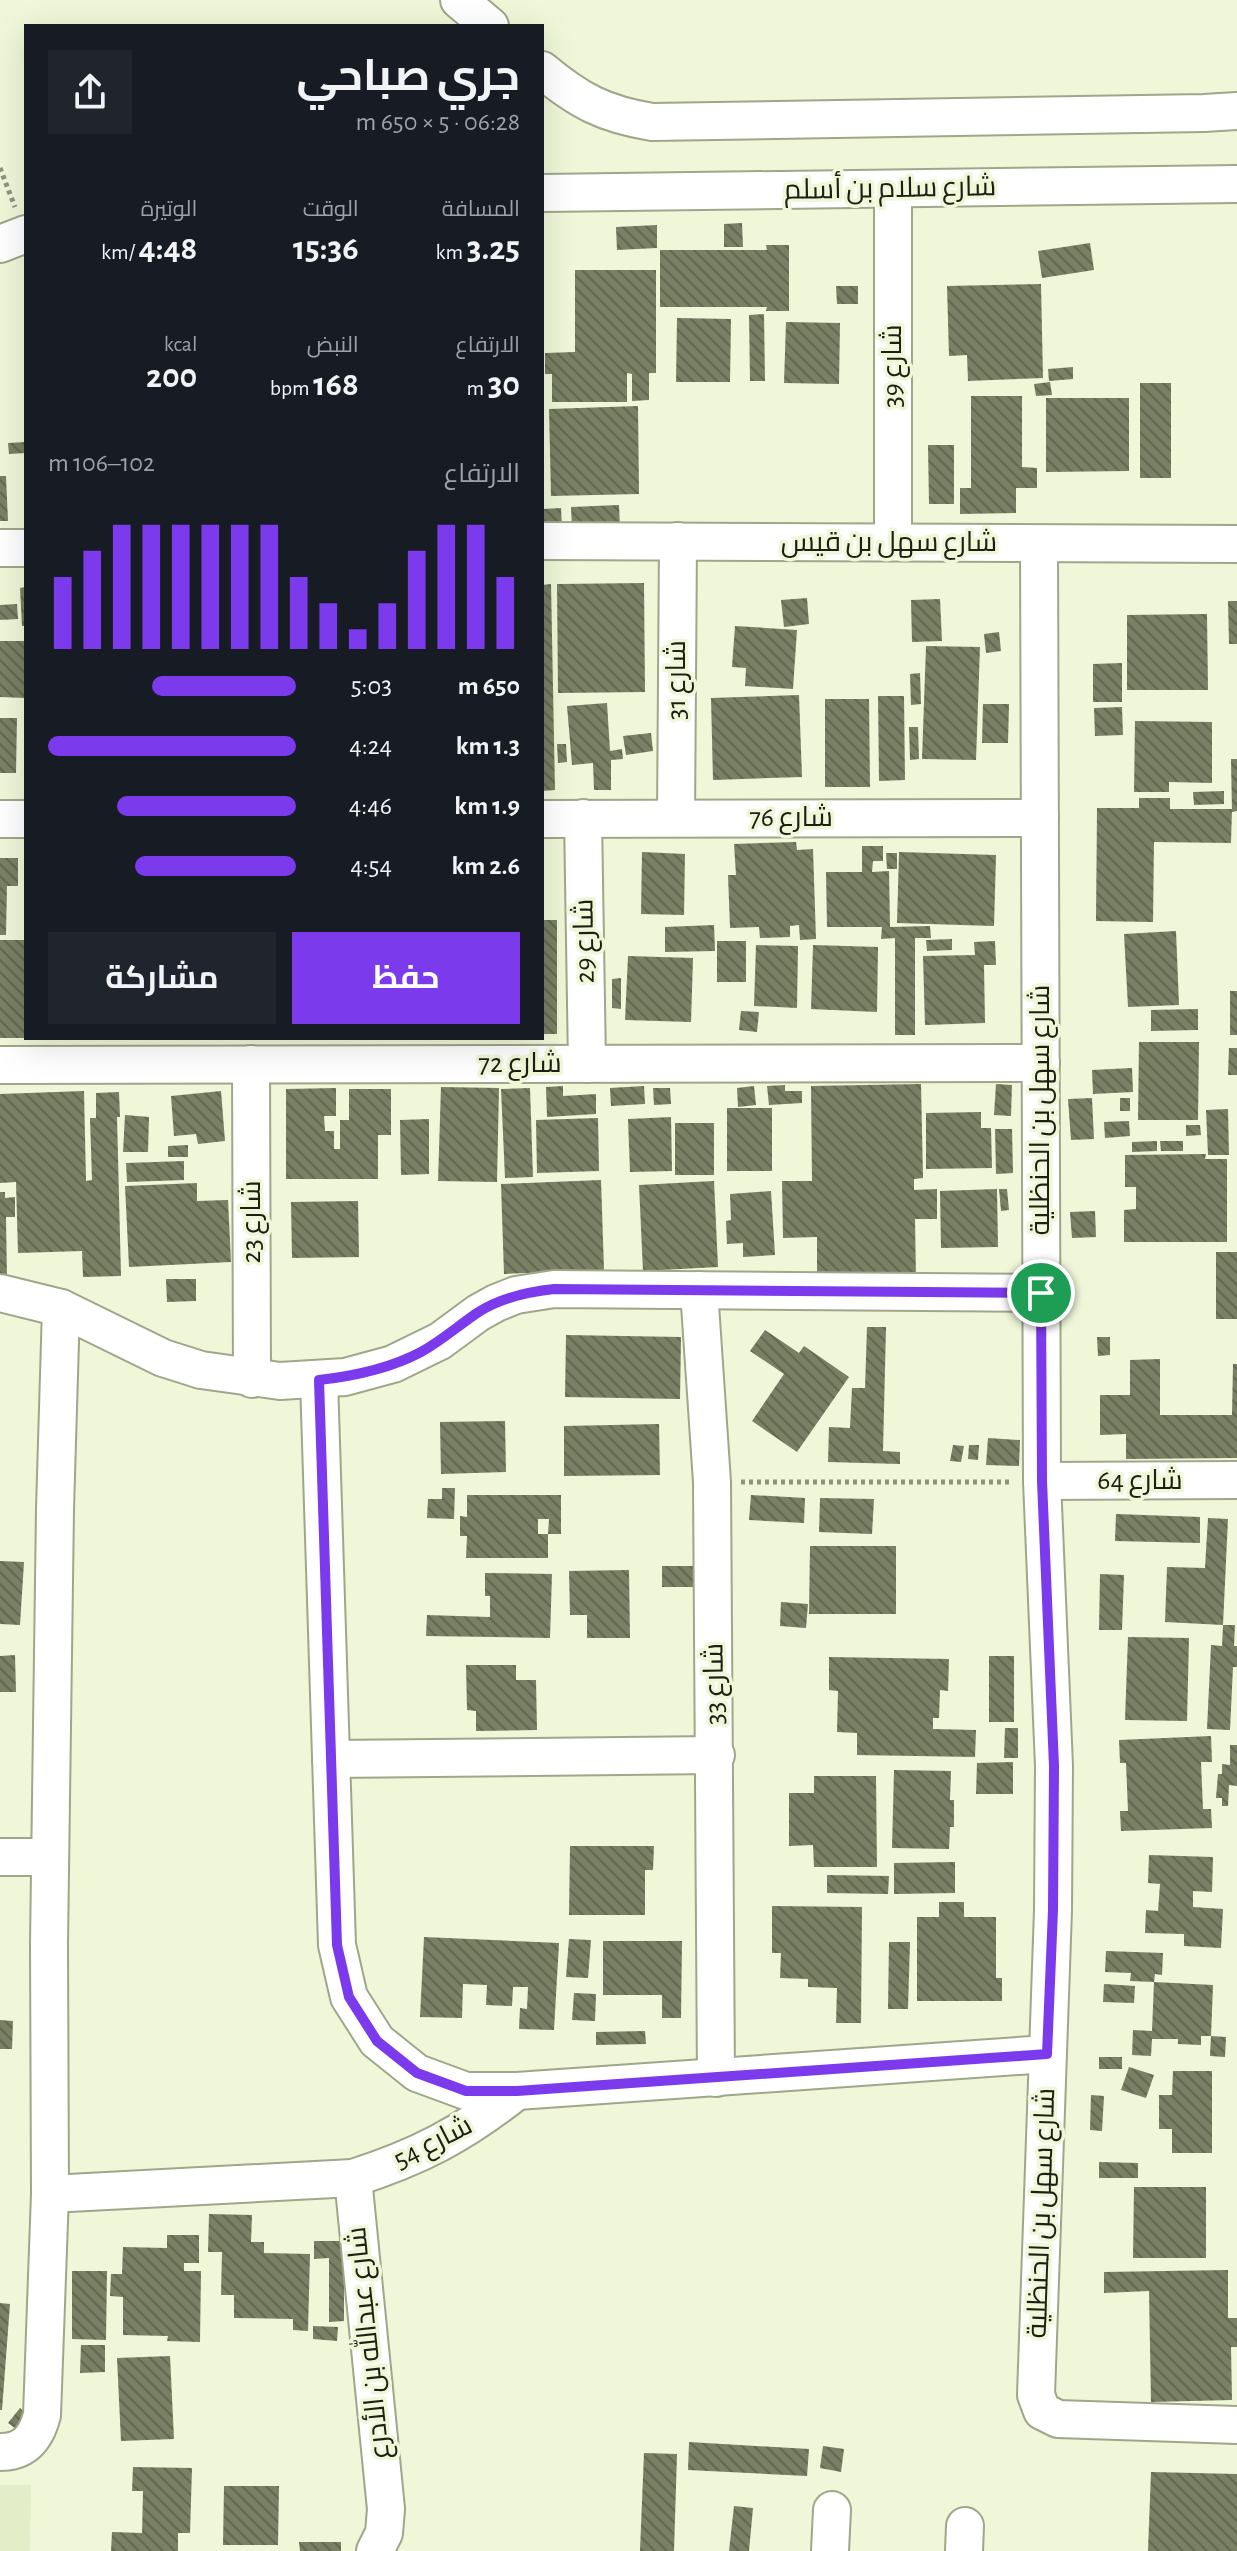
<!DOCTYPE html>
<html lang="ar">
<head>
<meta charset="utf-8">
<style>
  :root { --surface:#171b24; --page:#20242c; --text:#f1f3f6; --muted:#9ea1a6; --accent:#7c3aed }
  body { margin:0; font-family:"Alegreya Sans",Cairo,sans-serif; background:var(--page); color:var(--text); direction:rtl; height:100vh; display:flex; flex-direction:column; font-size:30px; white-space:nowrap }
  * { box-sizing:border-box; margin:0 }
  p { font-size:26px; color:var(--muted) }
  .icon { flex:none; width:44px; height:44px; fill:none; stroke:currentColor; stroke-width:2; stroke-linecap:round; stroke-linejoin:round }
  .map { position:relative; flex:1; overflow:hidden; direction:ltr }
  .details { position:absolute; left:24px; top:24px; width:520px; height:1016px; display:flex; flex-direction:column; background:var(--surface); border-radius:0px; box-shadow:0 8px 32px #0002; direction:rtl }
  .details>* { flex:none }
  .pin { position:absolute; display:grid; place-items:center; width:68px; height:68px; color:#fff; margin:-34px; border:4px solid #fff; border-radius:50%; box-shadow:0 2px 8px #0007 }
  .round { display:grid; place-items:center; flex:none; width:84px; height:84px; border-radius:0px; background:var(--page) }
  .overview { display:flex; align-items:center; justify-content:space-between; height:136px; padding:0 24px }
  h1 { font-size:44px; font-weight:700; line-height:60px }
  .stats { display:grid; grid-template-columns:repeat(3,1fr); gap:12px; height:136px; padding:8px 24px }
  .stats div { display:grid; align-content:center }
  .stats b { font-size:34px; font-weight:700 }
  .stats small { font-size:22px; font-weight:400 }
  .stats p { font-size:22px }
  .chart { height:224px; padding:16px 24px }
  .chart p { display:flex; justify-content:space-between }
  .chart svg { width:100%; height:144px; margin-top:8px; stroke:var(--accent); stroke-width:6 }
  .action { display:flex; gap:16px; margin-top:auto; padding:16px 24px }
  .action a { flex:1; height:92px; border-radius:0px; background:var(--accent); color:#fff; font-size:32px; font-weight:700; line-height:92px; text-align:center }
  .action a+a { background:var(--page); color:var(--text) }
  ul { padding:0 24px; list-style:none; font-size:26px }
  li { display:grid; grid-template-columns:128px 96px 1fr; align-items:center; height:60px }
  li i { height:20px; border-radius:10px; background:var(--accent) }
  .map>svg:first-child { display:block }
</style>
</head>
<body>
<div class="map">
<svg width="1237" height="2551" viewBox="0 0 1237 2551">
  <defs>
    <pattern id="building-back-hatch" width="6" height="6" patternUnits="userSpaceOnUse" patternTransform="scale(2)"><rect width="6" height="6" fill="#798064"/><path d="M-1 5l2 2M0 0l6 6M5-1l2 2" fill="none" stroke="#626851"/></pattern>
  </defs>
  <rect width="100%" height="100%" fill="#eff7d8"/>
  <path fill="#e3edc7" d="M0,2485H31L30,2551H0Z"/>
  <g fill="url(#building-back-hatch)">
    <path d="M742,223L743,247H724V224Z"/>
    <path d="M657,225V248L617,250L616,227Z"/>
    <path d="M1090,243L1094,270L1042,278L1038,251Z"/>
    <path d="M766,245H789V311H766L767,307H660V250H767Z"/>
    <path d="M575,270H656V373H649V400L632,401V374L627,373V402H552V374H545V353L575,352Z"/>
    <path d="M1041,284L1043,378L968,381L967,355L949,356L947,286Z"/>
    <path d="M836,286H858V304H837Z"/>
    <path d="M764,314L765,381H750L749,315Z"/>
    <path d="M677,318L731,319L730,382H676Z"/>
    <path d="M786,322L840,323L839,384L784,383Z"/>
    <path d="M1073,367V379L1049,381L1048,369Z"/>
    <path d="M1050,382L1052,395L1036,396L1034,384Z"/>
    <rect x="1140" y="383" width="31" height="95"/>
    <path d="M971,396H1022V467L1037,468V488H1016V513L960,514V488H971Z"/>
    <path d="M1046,398H1129V471L1046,472Z"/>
    <path d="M638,406L639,494L551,496L549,409Z"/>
    <path d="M26,442V453L9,454L8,443Z"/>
    <path d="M928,445H954V504H929Z"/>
    <path d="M0,476H6L8,521H0Z"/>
    <path d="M619,505L620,527L572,529L571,507Z"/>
    <path d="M561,508L562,528H544L543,509Z"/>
    <path d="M644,583L645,692L558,693L557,584Z"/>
    <path d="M551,584L555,790L542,791V585Z"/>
    <path d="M26,587V626H22L20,588Z"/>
    <path d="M807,598L809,624L784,627L781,600Z"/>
    <path d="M940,599L942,641L912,642L911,600Z"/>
    <path d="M1228,601H1237V644H1229Z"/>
    <path d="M17,604L18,619L0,620V605Z"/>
    <path d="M1207,614L1208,690H1127V615Z"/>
    <path d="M735,626L797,630L793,689L745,686L746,668L732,667Z"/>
    <path d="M999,632L1001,651L986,653L984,634Z"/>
    <path d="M0,641H26V698L0,697Z"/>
    <path d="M926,646L980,647L976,760L922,759Z"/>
    <path d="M1122,663V702H1093V664Z"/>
    <path d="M920,673L921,704L911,705L910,674Z"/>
    <path d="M799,695L802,777L713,780L711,698Z"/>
    <path d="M878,696H904L905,780L879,781Z"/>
    <path d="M825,699H869L870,787H825Z"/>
    <path d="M607,703L610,751L622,749L623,759L611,760V790H594L593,763L572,765L567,706Z"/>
    <path d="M983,704H1009L1008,743H982Z"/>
    <path d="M1122,707L1123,735L1095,736L1094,708Z"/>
    <path d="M0,718H17L16,773H0Z"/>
    <path d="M1135,721L1212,722V783L1169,782V792H1134Z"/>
    <path d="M909,727H918L919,759L910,760Z"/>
    <path d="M651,733L653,751L626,755L623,736Z"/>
    <path d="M557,744H566L567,762L558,763Z"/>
    <path d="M1231,759H1237V811L1232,812Z"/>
    <path d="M1224,791V804L1194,805L1193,792Z"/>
    <path d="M1139,798H1170V809H1232L1231,843L1154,842L1153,922L1096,921L1097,808H1139Z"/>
    <path d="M796,842L797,850L813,849L816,939L800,940L799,925L790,926V937L760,938L759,927L730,928L728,875H736L734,844Z"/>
    <path d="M862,846H883V861H873L872,872L889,871L890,927L930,926L931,938H915V1035H895V938L881,939L882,927H827L826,872H862Z"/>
    <path d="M642,852L685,854L684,915L641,914Z"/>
    <path d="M899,852L996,855L994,926L897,923Z"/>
    <path d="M886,853H897V869H887Z"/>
    <path d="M0,858H18V886H7L6,935H0Z"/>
    <rect x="542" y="920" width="15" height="114"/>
    <path d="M714,925L715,951L665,952V927Z"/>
    <path d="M1176,931L1179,1005L1128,1007L1124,934Z"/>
    <path d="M952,939V950L927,951L926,940Z"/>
    <rect x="0" y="940" width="26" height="98"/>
    <rect x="717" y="941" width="29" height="41"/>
    <path d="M995,941L996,965H984L985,1023L925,1025L923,956L975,955L974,942Z"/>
    <path d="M756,945L798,946L797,1008L754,1006Z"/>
    <path d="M813,945L878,947L877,1012L811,1009Z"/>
    <path d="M628,956L693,958L691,1022L625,1020Z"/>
    <path d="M621,978V1009L612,1008V979Z"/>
    <rect x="1230" y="991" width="7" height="44"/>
    <path d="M1198,1009V1030L1151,1031V1010Z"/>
    <path d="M741,1011L759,1012L757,1032L739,1030Z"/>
    <path d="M1139,1042H1199L1198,1120H1138Z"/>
    <path d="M1229,1048H1237V1075H1228Z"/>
    <path d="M1132,1068L1133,1092L1093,1094L1092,1070Z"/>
    <path d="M921,1084L923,1178L914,1179V1190L937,1189V1219H915L916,1279L817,1281V1237L783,1238L782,1181H812L811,1086Z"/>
    <path d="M996,1084L1012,1085L1011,1116L994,1115Z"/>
    <path d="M785,1085V1091H802V1103L769,1105L767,1086Z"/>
    <path d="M563,1086V1096L596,1094V1114L547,1117L546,1087Z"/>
    <path d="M644,1086L645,1104L611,1106L610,1088Z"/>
    <path d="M754,1086L756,1105L738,1107L737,1088Z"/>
    <path d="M441,1087L499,1088L497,1182L438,1181Z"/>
    <path d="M336,1088V1116H324L325,1131H334V1149H340V1120H349V1089H391V1135H378V1179H286V1089Z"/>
    <path d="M530,1088L533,1177L505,1178L501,1089Z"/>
    <path d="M653,1088H670L671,1104L654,1105Z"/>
    <path d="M84,1091L86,1181L92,1180L90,1118H96V1093L119,1092L120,1117H117L121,1276L83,1277L82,1251L18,1253L16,1182L0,1183V1094Z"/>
    <path d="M221,1091L225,1141L198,1144L196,1134L174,1136L171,1096Z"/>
    <path d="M1092,1098L1094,1139L1071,1140L1068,1099Z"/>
    <rect x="1120" y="1098" width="10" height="13"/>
    <rect x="727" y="1108" width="45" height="63"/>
    <path d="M1228,1109L1229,1155H1208L1206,1110Z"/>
    <path d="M981,1112V1128H991L992,1168L926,1169V1113Z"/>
    <path d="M125,1115L149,1117L148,1152H123Z"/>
    <path d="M671,1117L672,1171L630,1172L628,1119Z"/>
    <path d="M598,1118L599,1171L537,1173L536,1120Z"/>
    <path d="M429,1119V1174L401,1175L400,1120Z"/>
    <path d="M1129,1121L1130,1136L1105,1138L1104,1122Z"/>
    <rect x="675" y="1123" width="39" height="52"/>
    <path d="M1186,1125H1200L1201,1135L1186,1136Z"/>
    <path d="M995,1129H1012L1013,1173L996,1174Z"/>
    <path d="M1157,1141V1151L1132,1152V1142Z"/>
    <path d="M1160,1141H1183V1151H1161Z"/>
    <path d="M188,1145V1157H168V1146Z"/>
    <path d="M1206,1154L1205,1159H1227V1242H1124V1210L1136,1209V1187H1125V1155Z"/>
    <path d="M184,1161V1180L127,1182L126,1163Z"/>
    <path d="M601,1180L604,1270L504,1274L501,1184Z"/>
    <path d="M714,1181L718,1267L643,1271L639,1185Z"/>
    <path d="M197,1183V1201L228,1200L231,1262L129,1267L125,1186Z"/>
    <path d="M997,1189L998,1247L941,1248L940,1191Z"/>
    <path d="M999,1189H1007L1009,1210L1001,1211Z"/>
    <path d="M771,1191L775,1255L743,1257V1243L727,1244L726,1221L731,1220L730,1194Z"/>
    <path d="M0,1192H5V1198L15,1197V1217H6L7,1279L0,1280Z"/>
    <path d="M358,1201L359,1257L292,1258L291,1202Z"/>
    <path d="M1095,1211L1096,1237L1072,1238L1070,1212Z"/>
    <rect x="1216" y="1252" width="21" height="67"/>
    <path d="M166,1279H196V1301L167,1302Z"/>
    <path d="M867,1327H886L883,1451L900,1452V1464L828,1462L829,1427L850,1428L852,1388H865Z"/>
    <path d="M765,1330L799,1353L804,1346L849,1377L797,1452L752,1421L784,1374L750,1351Z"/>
    <path d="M566,1335L681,1337L680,1399L565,1397Z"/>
    <path d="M1097,1337H1110V1355L1098,1356Z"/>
    <path d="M1160,1359V1415H1232L1233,1364H1237V1458L1126,1459V1434L1100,1435V1395H1130V1360Z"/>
    <path d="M505,1421L506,1472L441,1474L440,1422Z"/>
    <path d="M659,1424L660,1475L564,1476V1426Z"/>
    <path d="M988,1438L1020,1440L1019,1466L986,1465Z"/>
    <path d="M953,1445L964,1446L961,1462L950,1461Z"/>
    <path d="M969,1445H979L978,1460L968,1459Z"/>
    <path d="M442,1488H455L454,1519L427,1518L428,1499H442Z"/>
    <path d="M467,1495H561V1534H548L549,1519H538V1534H548V1558H466L467,1536H460V1516L467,1517Z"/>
    <path d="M751,1495L805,1498L804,1523L749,1520Z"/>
    <path d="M820,1498L874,1499L872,1534L819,1532Z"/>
    <path d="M1116,1514L1200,1517V1543L1115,1541Z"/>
    <path d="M1208,1518L1228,1519L1223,1625L1165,1622L1167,1567L1205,1568Z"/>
    <path d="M810,1546H896V1614H809Z"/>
    <path d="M0,1561L24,1562L20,1625L0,1624Z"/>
    <rect x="662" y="1566" width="35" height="21"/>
    <path d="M629,1570L630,1638H587V1615H570L569,1571Z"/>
    <path d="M485,1573L552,1574L550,1638L426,1636L427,1615L490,1617V1596H485Z"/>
    <path d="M1100,1574L1124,1575L1122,1630H1099Z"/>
    <path d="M781,1602L808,1604L806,1628L780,1626Z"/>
    <path d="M1223,1625H1235L1234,1646H1237V1667H1233L1230,1730L1207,1729L1211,1645L1222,1646Z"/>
    <path d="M1128,1637L1189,1638L1187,1721L1125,1720Z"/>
    <path d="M15,1655L16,1692H0V1656Z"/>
    <rect x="989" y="1656" width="25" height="66"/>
    <path d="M829,1657L949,1659L948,1691L940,1690L939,1718H933V1729L976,1730L975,1757L857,1755V1733L837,1732L838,1691L829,1690Z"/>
    <path d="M466,1665H516V1680H536L537,1730L476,1731V1711L467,1710Z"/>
    <path d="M1005,1728H1018V1758H1004Z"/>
    <path d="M1211,1736L1212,1762H1201L1203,1809H1211L1212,1828L1121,1831L1120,1811H1128L1126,1763H1120L1119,1740Z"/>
    <path d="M1230,1745H1237V1786L1229,1785L1228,1806H1222V1798H1216L1218,1774H1222V1764L1230,1765Z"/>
    <path d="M1013,1762V1794H976L977,1763Z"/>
    <path d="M894,1770L951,1771L950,1800H954V1827H950L949,1849L892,1848Z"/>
    <path d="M814,1776H876L877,1867H814L813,1845L789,1846V1793H814Z"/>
    <path d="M570,1846H654L653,1870H645V1915H569Z"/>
    <path d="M1149,1855L1213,1857L1212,1892L1193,1891V1907L1223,1909L1221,1948L1184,1946V1934L1145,1933L1146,1910L1158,1911L1160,1884L1148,1883Z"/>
    <path d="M955,1862V1893L894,1894V1863Z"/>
    <path d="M827,1875L889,1876L888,1894L827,1893Z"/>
    <path d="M939,1902H964V1917H996V1978H1002V2001H917V1917H939Z"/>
    <path d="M772,1906L862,1907L861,2023H836L837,1988L808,1987V1979L780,1978L781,1953H772Z"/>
    <path d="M424,1937L559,1943L554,2030L519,2029L520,2008L527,2009L528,1987H513L512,2006L486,2005L487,1985L463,1984L462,2018L420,2017Z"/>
    <path d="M569,1939L591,1940L588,1978L566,1977Z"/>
    <path d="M603,1941H682L681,2018H662V1995H603Z"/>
    <path d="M889,1942H910L908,2009H888Z"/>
    <path d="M1106,1951L1163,1953L1162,1975L1155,1974L1154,1982L1130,1981L1131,1973L1105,1972Z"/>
    <path d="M1154,1982L1213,1985L1211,2036H1201V2045L1178,2044V2039H1152L1151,2056L1132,2055L1133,2030L1152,2031Z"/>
    <path d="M1104,1984L1135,1986L1134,2003L1103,2002Z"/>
    <path d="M574,1993L596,1994L595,2021L572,2020Z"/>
    <path d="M0,2020L13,2021L12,2049H0Z"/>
    <path d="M645,2031L646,2044L596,2045V2032Z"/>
    <path d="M1211,2036L1226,2037L1225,2057L1210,2056Z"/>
    <rect x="1099" y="2057" width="23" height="12"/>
    <path d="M1129,2067L1154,2075L1146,2098L1121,2090Z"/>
    <path d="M1173,2071H1212V2153H1172V2129H1159V2095H1172Z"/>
    <path d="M1091,2095L1104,2096L1102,2131L1090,2130Z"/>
    <path d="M1099,2162L1138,2163V2178H1099Z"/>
    <path d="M1134,2187H1206V2258H1133Z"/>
    <path d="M209,2214L252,2215L251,2242H264V2253L310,2254L308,2331L293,2330V2319L234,2318V2295H221L222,2252H208Z"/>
    <path d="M167,2235H199V2263H184V2271H201L200,2342L167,2341L168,2336L123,2335V2297L110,2296L111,2274H122L123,2247L167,2248Z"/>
    <path d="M314,2241H344V2321L329,2322V2258L314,2259Z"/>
    <path d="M1228,2270V2318H1237V2347H1231L1232,2400L1151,2402L1149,2291L1104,2293V2272Z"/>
    <path d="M72,2271H107L106,2340L72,2339Z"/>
    <path d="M0,2303L10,2304L2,2410H0Z"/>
    <path d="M313,2326L338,2327L337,2341L313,2339Z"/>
    <path d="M81,2345H105V2372L80,2373Z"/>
    <path d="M170,2356L174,2439L121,2441L117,2358Z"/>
    <path d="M20,2408L27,2414L16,2429L8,2423Z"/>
    <path d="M689,2442L809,2449L807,2476L688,2470Z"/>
    <path d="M823,2446L844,2449L841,2472L820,2468Z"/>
    <path d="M644,2453L677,2454L674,2551H640Z"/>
    <path d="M133,2467L192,2468L190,2533H178V2551H111L112,2532L142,2533L143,2491H132Z"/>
    <path d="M1151,2472L1237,2474V2551H1148Z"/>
    <path d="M224,2486H279L278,2545H223Z"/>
    <path d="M734,2506L753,2508L749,2551H729Z"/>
    <path d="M299,2542H341V2551H300Z"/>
  </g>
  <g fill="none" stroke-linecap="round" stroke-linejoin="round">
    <defs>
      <g id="minor">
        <path d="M459,0L490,26"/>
        <path d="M542,70C579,101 604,114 652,122L1204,113L1237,111"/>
        <path d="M542,193L1237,184"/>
        <path d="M0,244L26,234"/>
        <path d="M542,541L1237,544"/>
        <path d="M893,542V190"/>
        <path d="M1039,544L1042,1481L1054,1766L1053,1910L1036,2395L1042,2411L1058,2419L1237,2425"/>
        <path d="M0,548H26"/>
        <path d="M583,818L587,1064"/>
        <path d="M676,818L678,541"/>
        <path d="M0,819H26"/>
        <path d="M542,819L1040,818"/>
        <path d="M251,1064L252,1379"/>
        <path d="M0,1065L1041,1063"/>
        <path d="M699,1290L712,1482L716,2078"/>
        <path d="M0,1293L61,1308L163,1358L201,1370L280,1381L345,1377L393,1364L440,1341L478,1313L496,1303L516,1295L554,1289L1041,1293"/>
        <path d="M319,1380L337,1945L349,1997L377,2041L417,2073L466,2091H517L1047,2054"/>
        <path d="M1042,1481L1237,1480"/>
        <path d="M331,1759L716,1755"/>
        <path d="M0,1857H50"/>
        <path d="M353,2178L386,2509L384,2533L375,2551"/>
        <path d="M50,2194L353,2178C419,2157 463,2134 517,2091"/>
        <path d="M0,2452C25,2452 36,2438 42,2415L50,2194L49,1944L55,1509L61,1308"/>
        <path d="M830,2551L832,2510"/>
        <path d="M964,2551L965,2526"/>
      </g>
    </defs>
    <use href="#minor" stroke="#9fa68a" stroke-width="40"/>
    <g stroke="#8e937e" stroke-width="5" stroke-dasharray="4 4" stroke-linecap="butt">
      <path d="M0,168L15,207"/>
      <path d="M741,1482H1011"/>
    </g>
    <use href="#minor" stroke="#fff" stroke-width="36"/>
  </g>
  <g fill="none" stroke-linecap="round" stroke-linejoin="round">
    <defs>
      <path id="route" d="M554,1289L1041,1293L1042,1481L1054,1766L1053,1910L1047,2054L517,2091H466L417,2073L377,2041L349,1997L337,1945L319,1380C355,1376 389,1369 421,1352C441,1341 458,1326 477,1313C500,1298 526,1292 554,1289Z"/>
    </defs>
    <use href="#route" stroke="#fff" stroke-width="16"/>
    <use href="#route" stroke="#7c3aed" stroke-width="10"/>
  </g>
  <g text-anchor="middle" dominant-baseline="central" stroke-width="7" stroke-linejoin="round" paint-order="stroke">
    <g font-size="28" fill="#1c1f14" stroke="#eff7d8">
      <text transform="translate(890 189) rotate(-1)">شارع سلام بن أسلم</text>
      <text transform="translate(893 366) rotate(-90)">شارع 39</text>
      <text x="889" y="543">شارع سهل بن قيس</text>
      <text transform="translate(677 680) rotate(-90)">شارع 31</text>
      <text x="791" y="818">شارع 76</text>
      <text transform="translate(585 941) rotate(-91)">شارع 29</text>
      <text x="520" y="1064">شارع 72</text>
      <text transform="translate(1041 1110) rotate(-90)">شارع سهل بن الحنظلية</text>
      <text transform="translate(252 1222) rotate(-90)">شارع 23</text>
      <text x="1140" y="1481">شارع 64</text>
      <text transform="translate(715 1684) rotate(-91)">شارع 33</text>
      <text transform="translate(433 2143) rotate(-27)">شارع 54</text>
      <text transform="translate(1042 2213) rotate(-88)">شارع سهل بن الحنظلية</text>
      <text transform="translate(369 2343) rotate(-96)">شارع عبدالله بن الأدرع</text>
    </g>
  </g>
</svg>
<div class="pin" style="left:1041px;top:1293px;background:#1e9e55"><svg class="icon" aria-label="arrive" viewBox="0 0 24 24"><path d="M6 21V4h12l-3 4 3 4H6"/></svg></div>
<section class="details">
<div class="overview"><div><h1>جري صباحي</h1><p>06:28 · 5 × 650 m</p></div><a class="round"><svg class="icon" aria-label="share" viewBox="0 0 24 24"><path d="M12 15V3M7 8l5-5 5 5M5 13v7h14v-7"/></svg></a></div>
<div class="stats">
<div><p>المسافة</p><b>3.25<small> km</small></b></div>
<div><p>الوقت</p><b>15:36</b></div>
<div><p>الوتيرة</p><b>4:48<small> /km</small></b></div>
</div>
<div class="stats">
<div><p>الارتفاع</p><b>30<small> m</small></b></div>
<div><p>النبض</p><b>168<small> bpm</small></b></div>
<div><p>kcal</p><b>200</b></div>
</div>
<div class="chart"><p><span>الارتفاع</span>102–106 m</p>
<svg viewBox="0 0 160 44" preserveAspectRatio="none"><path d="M5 44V22M15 44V14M25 44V6M35 44V6M45 44V6M55 44V6M65 44V6M75 44V6M85 44V22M95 44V30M105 44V38M115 44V30M125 44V14M135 44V6M145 44V6M155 44V22"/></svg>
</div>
<ul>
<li><b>650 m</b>5:03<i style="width:58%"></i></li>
<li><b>1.3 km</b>4:24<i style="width:100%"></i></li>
<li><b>1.9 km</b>4:46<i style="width:72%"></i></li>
<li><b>2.6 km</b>4:54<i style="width:65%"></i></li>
</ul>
<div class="action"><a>حفظ</a><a>مشاركة</a></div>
</section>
</div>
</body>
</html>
